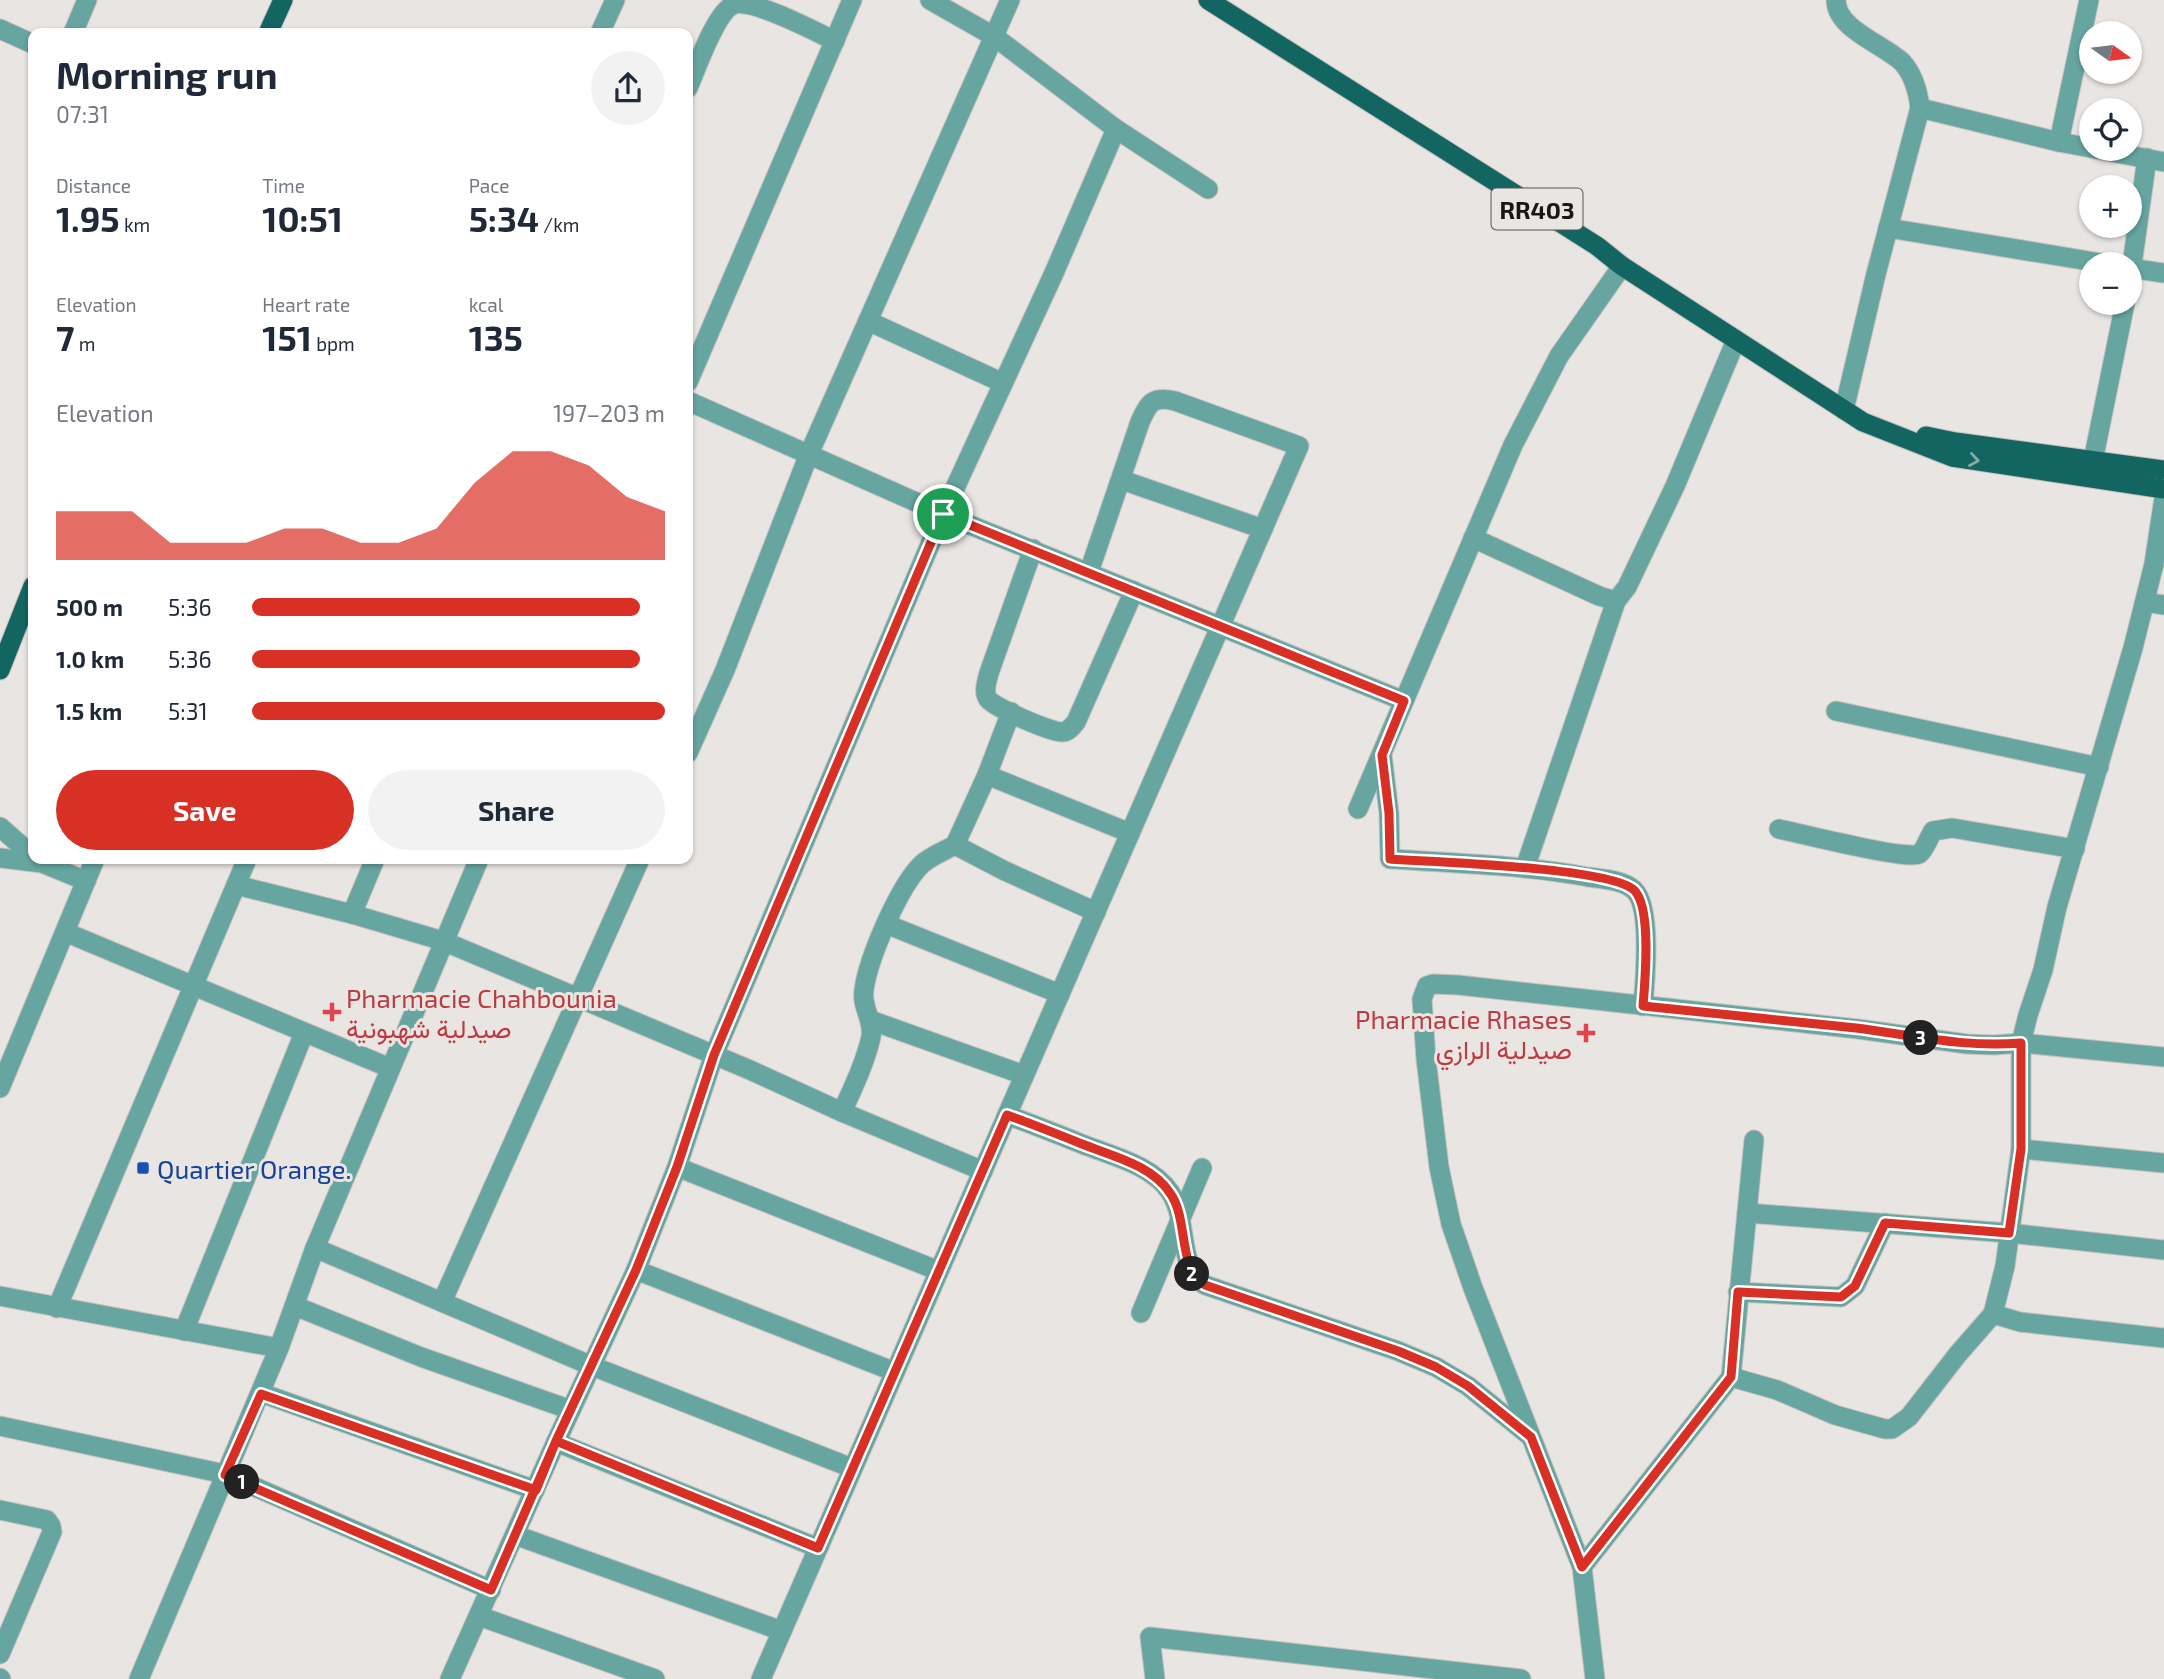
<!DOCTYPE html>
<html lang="en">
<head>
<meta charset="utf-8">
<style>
  :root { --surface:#fff; --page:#f2f2f3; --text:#1f2937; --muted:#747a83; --accent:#d93025 }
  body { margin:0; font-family:"Exo 2",Vazirmatn,sans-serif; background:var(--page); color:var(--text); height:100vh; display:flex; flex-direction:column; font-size:26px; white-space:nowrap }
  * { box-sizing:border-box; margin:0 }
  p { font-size:23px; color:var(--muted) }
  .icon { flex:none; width:38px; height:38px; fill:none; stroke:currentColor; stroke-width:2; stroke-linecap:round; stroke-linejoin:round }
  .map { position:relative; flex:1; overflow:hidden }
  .sheet { position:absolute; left:28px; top:28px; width:665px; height:836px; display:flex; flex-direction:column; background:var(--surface); border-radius:14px; box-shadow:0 2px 5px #0004 }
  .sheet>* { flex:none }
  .needle { width:46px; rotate:104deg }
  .fabs { position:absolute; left:2079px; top:21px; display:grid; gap:14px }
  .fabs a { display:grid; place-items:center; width:63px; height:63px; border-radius:50%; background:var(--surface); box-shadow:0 2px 5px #0004; font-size:35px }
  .pin { position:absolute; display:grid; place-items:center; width:60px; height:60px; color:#fff; margin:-30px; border:4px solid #fff; border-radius:50%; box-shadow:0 2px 7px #0007 }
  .km { position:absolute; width:35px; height:35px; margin:-18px; border-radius:50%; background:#222; color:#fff; font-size:19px; line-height:35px; text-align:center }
  .round { display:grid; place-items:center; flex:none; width:74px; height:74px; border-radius:37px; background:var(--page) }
  .summary { display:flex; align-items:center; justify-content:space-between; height:119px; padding:0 28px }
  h1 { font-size:38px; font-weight:700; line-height:52px }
  .figures { display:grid; grid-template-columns:repeat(3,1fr); gap:10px; height:119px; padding:7px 28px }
  .figures div { display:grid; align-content:center }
  .figures b { font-size:35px; font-weight:700 }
  .figures small { font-size:19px; font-weight:400 }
  .figures p { font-size:19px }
  .chart { height:196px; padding:14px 28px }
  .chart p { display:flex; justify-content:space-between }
  .chart svg { width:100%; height:126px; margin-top:7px; fill:var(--accent); opacity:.7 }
  .action { display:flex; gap:14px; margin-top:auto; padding:14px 28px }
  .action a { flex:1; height:80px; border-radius:42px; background:var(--accent); color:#fff; font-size:28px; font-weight:700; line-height:80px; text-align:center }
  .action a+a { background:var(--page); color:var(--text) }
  ul { padding:0 28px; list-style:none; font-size:23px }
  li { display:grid; grid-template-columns:112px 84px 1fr; align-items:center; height:52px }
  li i { height:18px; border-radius:9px; background:var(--accent) }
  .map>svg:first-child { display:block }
</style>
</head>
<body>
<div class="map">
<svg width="2164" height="1679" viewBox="0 0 2164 1679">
  <rect width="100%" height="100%" fill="#e8e5e2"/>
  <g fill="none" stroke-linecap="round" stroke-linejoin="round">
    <defs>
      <g id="minor">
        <path d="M930,0L995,37L1116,129L1208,189"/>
        <path d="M1836,0C1836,29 1883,44 1902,62C1914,75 1918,91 1920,108"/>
        <path d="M0,29L33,44"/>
        <path d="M73,33L87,0"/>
        <path d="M600,33L615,0"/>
        <path d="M688,88C696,70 716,10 735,4C756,0 814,31 835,41"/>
        <path d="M2059,142L2089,0"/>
        <path d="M2095,149L2164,162"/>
        <path d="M1888,228L2107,264"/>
        <path d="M2130,268L2164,273"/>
        <path d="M2130,279L2147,158"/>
        <path d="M868,321L1003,383"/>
        <path d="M688,382L852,0"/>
        <path d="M688,401L943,514L1404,701"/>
        <path d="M1844,410L1876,274L1920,108L2059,142L2091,148"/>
        <path d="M2093,461L2125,303"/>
        <path d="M1122,480L1263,529"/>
        <path d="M1473,538L1599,596L1616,601L1627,587L1675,486L1736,340"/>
        <path d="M1033,549L989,673C987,681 983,692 988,699C995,708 1052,733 1063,732C1069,731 1072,727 1076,722L1134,591"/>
        <path d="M2145,602L2164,605"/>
        <path d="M1836,711L2099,767"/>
        <path d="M1011,712L987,775L955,845L1005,871L1096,912"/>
        <path d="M688,753L725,670L809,454L1010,0"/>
        <path d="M1382,755L1389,813L1390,859C1456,863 1523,865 1588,877C1603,879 1623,880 1634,890C1652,907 1645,982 1643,1006"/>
        <path d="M987,775L1130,833"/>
        <path d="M0,827L33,856"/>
        <path d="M1779,829C1797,833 1910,861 1919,854C1925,850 1929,837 1933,831L1952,828L2075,849"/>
        <path d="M0,858L42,863L86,881"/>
        <path d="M1525,868L1616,601"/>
        <path d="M236,885L352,914L443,941L750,1070L842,1112L983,1171"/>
        <path d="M352,914L375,859"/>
        <path d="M886,924L1060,994"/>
        <path d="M65,932L390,1068"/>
        <path d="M870,1020L1024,1075"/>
        <path d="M0,1088L95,859"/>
        <path d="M842,1112C853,1088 865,1063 871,1037C874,1020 861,1007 864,990C868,959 899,886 922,864C931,856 944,851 955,845"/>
        <path d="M1007,1115C1032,1124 1057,1134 1082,1144C1112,1156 1152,1165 1170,1192C1189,1220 1177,1268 1205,1285L1398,1351L1436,1367L1468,1386L1530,1436"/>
        <path d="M2021,1149L2164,1163"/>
        <path d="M677,1167L939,1271"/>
        <path d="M1747,1213L2009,1233L2164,1250"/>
        <path d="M315,1248L592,1366L852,1468"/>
        <path d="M636,1270L895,1372"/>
        <path d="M1738,1292L1841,1297L1855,1286L1885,1223"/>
        <path d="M0,1296L279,1348L139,1679"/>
        <path d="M442,1302L640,859"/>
        <path d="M295,1306L421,1357L571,1410"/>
        <path d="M57,1308L247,859"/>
        <path d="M1141,1313L1202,1168"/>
        <path d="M1993,1314L2020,1322L2164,1338"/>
        <path d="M184,1331L304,1033"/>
        <path d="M279,1348L315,1248L479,859"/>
        <path d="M1731,1377L1754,1140"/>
        <path d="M261,1393L535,1490"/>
        <path d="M0,1426L225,1474L491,1590"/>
        <path d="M556,1442L818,1548"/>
        <path d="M0,1510L47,1520L51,1526L52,1532L0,1654"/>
        <path d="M515,1535L782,1631"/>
        <path d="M1582,1567L1731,1377L1777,1390L1835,1415L1885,1429H1892L1909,1417L1958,1354L1993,1314L2005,1266L2021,1149V1043L2028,1015L2043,970L2057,907L2133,648L2154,564L2164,498"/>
        <path d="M479,1616L655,1679"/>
        <path d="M0,1678L1,1679"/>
        <path d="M450,1679L556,1442L636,1270L677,1167L714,1055L943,514L1054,273L1116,129"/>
        <path d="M761,1679L1299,446L1175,401C1153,396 1149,402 1140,422L1089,572"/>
        <path d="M1155,1679L1150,1637L1521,1679"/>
        <path d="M1595,1679L1582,1567L1473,1288L1451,1224L1439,1167L1426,1059L1422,999L1427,986L1433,984L1458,985L1858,1029L1967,1044L1994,1045L2021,1043L2164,1057"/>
      </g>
      <path id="tertiary" d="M1358,809L1513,445L1559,356L1622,266"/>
      <g id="primary">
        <path d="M1208,0L1597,246L1622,266L1863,422L1952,457L2164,489"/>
        <path d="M268,33L283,0"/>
        <path d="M1926,436L1955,442L2164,470"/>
        <path d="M0,670L33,586"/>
      </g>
    </defs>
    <use href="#minor" stroke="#c3c0bd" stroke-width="21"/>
    <use href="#tertiary" stroke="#c3c0bd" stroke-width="21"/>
    <use href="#primary" stroke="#c3c0bd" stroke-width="21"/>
    <use href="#minor" stroke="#66a5a0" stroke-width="19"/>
    <use href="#tertiary" stroke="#66a5a0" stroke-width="19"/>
    <use href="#primary" stroke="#126561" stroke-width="19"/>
  </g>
  <defs><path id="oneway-chevron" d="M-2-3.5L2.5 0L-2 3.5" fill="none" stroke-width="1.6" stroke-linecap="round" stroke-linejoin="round" transform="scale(1.75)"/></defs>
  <use stroke="#88aba8" href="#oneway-chevron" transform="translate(1974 460) rotate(9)"/>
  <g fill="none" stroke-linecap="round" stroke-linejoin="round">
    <defs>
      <path id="route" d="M943,514L714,1055L677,1167L636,1270L556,1441L536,1490L261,1394L225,1475L491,1590L556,1441L818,1548L1007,1115C1032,1124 1057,1134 1082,1144C1112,1156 1152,1165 1170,1193C1189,1219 1177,1268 1205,1285L1398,1351L1436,1367L1468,1386L1531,1437L1582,1567L1731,1377L1738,1292L1841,1297L1855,1286L1885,1223L2009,1233L2021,1149V1043C1964,1048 1912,1035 1856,1028C1785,1020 1714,1014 1643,1006C1645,982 1652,907 1634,890C1608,867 1432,862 1390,859L1389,813L1382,755L1404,701L943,514"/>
    </defs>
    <use href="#route" stroke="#fff" stroke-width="14"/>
    <use href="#route" stroke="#d93025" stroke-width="9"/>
  </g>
  <g fill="#e0444e" stroke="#e8e5e2" stroke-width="2.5">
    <path d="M328.5 1001.5h7v7h7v7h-7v7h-7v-7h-7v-7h7z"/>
    <path d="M1582.5 1022.5h7v7h7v7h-7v7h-7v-7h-7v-7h7z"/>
  </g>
  <rect fill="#1a4fb4" stroke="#e8e5e2" stroke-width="2.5" x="136" y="1161" width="14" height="14" rx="3.5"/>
  <g text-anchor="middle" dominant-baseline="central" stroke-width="6" stroke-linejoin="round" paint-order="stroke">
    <rect fill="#e8e5e2" stroke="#565553" stroke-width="2" x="1491.5" y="188.5" width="91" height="41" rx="5"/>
    <g font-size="24" font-weight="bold" fill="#181716">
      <text x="1537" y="209">RR403</text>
    </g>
    <g font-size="26" fill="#be3a42" stroke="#e8e5e2" text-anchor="start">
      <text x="346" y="997">Pharmacie Chahbounia<tspan x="346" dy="30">صيدلية شهبونية</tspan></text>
      <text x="1572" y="1018" text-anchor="end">Pharmacie Rhases<tspan x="1572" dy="30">صيدلية الرازي</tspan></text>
    </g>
    <g font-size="26" fill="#164399" stroke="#e8e5e2" text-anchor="start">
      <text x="157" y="1168">Quartier Orange.</text>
    </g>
  </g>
</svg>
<div class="fabs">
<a><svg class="needle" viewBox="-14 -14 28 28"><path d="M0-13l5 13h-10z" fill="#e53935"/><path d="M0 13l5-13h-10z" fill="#747a83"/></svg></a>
<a><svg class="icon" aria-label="locate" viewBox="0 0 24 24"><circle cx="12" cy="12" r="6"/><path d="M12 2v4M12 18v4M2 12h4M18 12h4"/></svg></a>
<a>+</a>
<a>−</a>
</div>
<div class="pin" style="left:943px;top:514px;background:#1e9e55"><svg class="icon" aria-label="arrive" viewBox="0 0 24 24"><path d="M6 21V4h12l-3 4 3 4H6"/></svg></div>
<b class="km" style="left:242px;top:1482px">1</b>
<b class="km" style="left:1192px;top:1274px">2</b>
<b class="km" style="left:1921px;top:1038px">3</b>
<section class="sheet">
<div class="summary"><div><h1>Morning run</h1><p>07:31</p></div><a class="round"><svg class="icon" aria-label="share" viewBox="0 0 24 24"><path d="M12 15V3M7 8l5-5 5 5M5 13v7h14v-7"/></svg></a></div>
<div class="figures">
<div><p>Distance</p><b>1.95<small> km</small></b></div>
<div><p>Time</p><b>10:51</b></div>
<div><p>Pace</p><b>5:34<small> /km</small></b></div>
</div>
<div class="figures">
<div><p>Elevation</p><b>7<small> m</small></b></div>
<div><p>Heart rate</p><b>151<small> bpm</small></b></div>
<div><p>kcal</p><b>135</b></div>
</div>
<div class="chart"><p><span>Elevation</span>197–203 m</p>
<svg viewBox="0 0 160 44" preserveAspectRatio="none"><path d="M0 44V27L10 27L20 27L30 38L40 38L50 38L60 33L70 33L80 38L90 38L100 33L110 17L120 6L130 6L140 11L150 22L160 27V44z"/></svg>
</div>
<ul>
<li><b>500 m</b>5:36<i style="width:94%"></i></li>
<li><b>1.0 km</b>5:36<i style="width:94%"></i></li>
<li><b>1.5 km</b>5:31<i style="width:100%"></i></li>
</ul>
<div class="action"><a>Save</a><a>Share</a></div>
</section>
</div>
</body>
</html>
